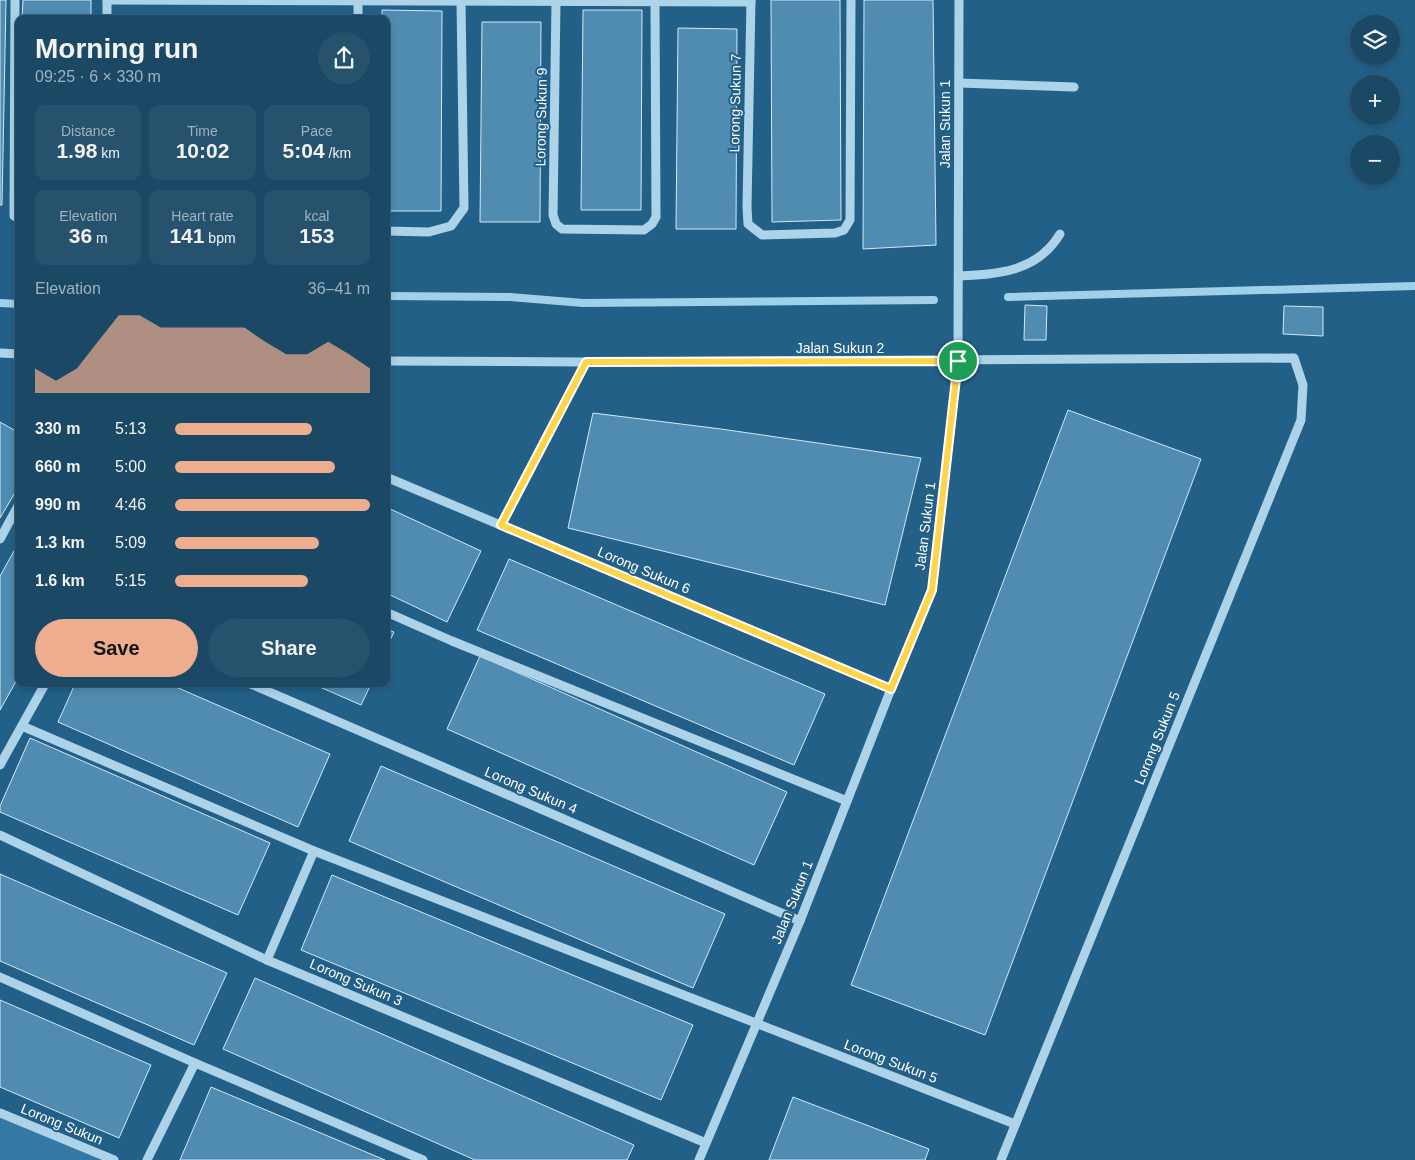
<!DOCTYPE html>
<html lang="en">
<head>
<meta charset="utf-8">
<style>
  :root { --surface:#1a4865; --page:#27526e; --text:#f1f3f6; --muted:#9fb2bf; --line:#386079; --accent:#eead8d }
  body { margin:0; font-family:Arial,sans-serif; background:var(--page); color:var(--text); height:100vh; display:flex; flex-direction:column; font-size:19px; white-space:nowrap }
  * { box-sizing:border-box; margin:0 }
  p { font-size:16px; color:var(--muted) }
  .icon { flex:none; width:28px; height:28px; fill:none; stroke:currentColor; stroke-width:2; stroke-linecap:round; stroke-linejoin:round }
  .map { position:relative; flex:1; overflow:hidden }
  .side { position:absolute; left:15px; top:15px; width:375px; height:672px; display:flex; flex-direction:column; background:var(--surface); border-radius:10px; box-shadow:0 2px 8px #0003,0 0 0 1px var(--line) }
  .side>* { flex:none }
  .fabs { position:absolute; left:1350px; top:15px; display:grid; gap:10px }
  .fabs a { display:grid; place-items:center; width:50px; height:50px; border-radius:50%; background:var(--surface); box-shadow:0 2px 8px #0003,0 0 0 1px var(--line); font-size:25px }
  .pin { position:absolute; display:grid; place-items:center; width:42px; height:42px; color:#fff; margin:-21px; border:2px solid #fff; border-radius:50%; box-shadow:0 1px 5px #0007 }
  .round { display:grid; place-items:center; flex:none; width:52px; height:52px; border-radius:26px; background:var(--page) }
  .summary { display:flex; align-items:center; justify-content:space-between; height:85px; padding:0 20px }
  h1 { font-size:28px; font-weight:700; line-height:38px }
  .figures { display:grid; grid-template-columns:repeat(3,1fr); gap:8px; height:85px; padding:5px 20px }
  .figures div { display:grid; align-content:center; border-radius:10px; background:var(--page); text-align:center }
  .figures b { font-size:21px; font-weight:700 }
  .figures small { font-size:14px; font-weight:400 }
  .figures p { font-size:14px }
  .chart { height:140px; padding:10px 20px }
  .chart p { display:flex; justify-content:space-between }
  .chart svg { width:100%; height:90px; margin-top:5px; fill:var(--accent); opacity:.7 }
  .button { display:flex; gap:10px; margin-top:auto; padding:10px 20px }
  .button a { flex:1; height:58px; border-radius:30px; background:var(--accent); color:#111; font-size:20px; font-weight:700; line-height:58px; text-align:center }
  .button a+a { background:var(--page); color:var(--text) }
  ul { padding:0 20px; list-style:none; font-size:16px }
  li { display:grid; grid-template-columns:80px 60px 1fr; align-items:center; height:38px }
  li i { height:12px; border-radius:6px; background:var(--accent) }
  .map>svg:first-child { display:block }
</style>
</head>
<body>
<div class="map">
<svg width="1415" height="1160" viewBox="0 0 1415 1160">
  <rect width="100%" height="100%" fill="#236087"/>
  <path fill="#3479a3" d="M0,1113L114,1160H0Z"/>
  <g fill="none" stroke-linecap="round" stroke-linejoin="round">
    <g stroke="#a1d0ea" stroke-width="8">
      <path d="M386,296L510,297L583,303L934,300"/>
      <path d="M1008,297L1415,286"/>
      <path d="M0,303L19,304"/>
    </g>
  </g>
  <g fill="#508cb1" stroke="#d1e9f7">
    <path d="M0,0H6L2,205H0Z"/>
    <path d="M23,0H91V19H22Z"/>
    <path d="M771,0H840L841,220L772,222Z"/>
    <path d="M864,0H933L936,245L863,249Z"/>
    <path d="M382,10L442,11L441,211H386V19H382Z"/>
    <path d="M583,10H642L641,210H581Z"/>
    <rect x="139" y="17" width="199" height="2"/>
    <path d="M482,22H541L540,222H480Z"/>
    <path d="M678,28L737,29L736,229H676Z"/>
    <path d="M1025,305L1047,306L1046,340H1024Z"/>
    <path d="M1284,306L1323,307V336L1283,334Z"/>
    <path d="M1068,410L1201,459L985,1035L851,985Z"/>
    <path d="M593,413L721,429L921,458L885,605L568,528Z"/>
    <path d="M0,422L19,433V486L0,518Z"/>
    <path d="M386,507L481,551L447,622L386,593Z"/>
    <path d="M19,542V676L0,710V576Z"/>
    <path d="M509,559L825,694L794,765L477,630Z"/>
    <path d="M386,629L394,632L386,649Z"/>
    <path d="M480,656L787,792L754,865L447,729Z"/>
    <path d="M75,684H169L330,754L298,827L58,722Z"/>
    <path d="M313,684H371L361,705Z"/>
    <path d="M30,738L270,843L238,915L0,812V806Z"/>
    <path d="M381,766L725,914L693,988L349,841Z"/>
    <path d="M0,874L227,973L194,1045L0,961Z"/>
    <path d="M332,875L693,1025L661,1100L301,950Z"/>
    <path d="M255,978L634,1145L627,1160H475L223,1049Z"/>
    <path d="M0,1000L151,1065L119,1138L0,1087Z"/>
    <path d="M211,1087L385,1160H180Z"/>
    <path d="M793,1097L929,1149L925,1160H769Z"/>
  </g>
  <g fill="none" stroke-linecap="round" stroke-linejoin="round">
    <g stroke="#add3e9" stroke-width="9">
      <path d="M15,0L14,216L19,219"/>
      <path d="M107,0L751,2"/>
      <path d="M751,0L747,207L748,224L762,235L835,233L844,230L850,220L851,0"/>
      <path d="M556,1L553,215L556,224L562,229L644,230L652,224L656,217L655,2"/>
      <path d="M107,19V0"/>
      <path d="M358,19V1"/>
      <path d="M959,83L1074,87"/>
      <path d="M386,231L429,232L451,226L464,208L461,1"/>
      <path d="M959,276C999,274 1037,272 1060,234"/>
      <path d="M0,353L19,354"/>
      <path d="M386,361L586,362L1294,358L1303,385L1301,420L1001,1160"/>
      <path d="M386,477L891,689"/>
      <path d="M501,525L586,362"/>
      <path d="M0,539L19,504"/>
      <path d="M386,612L452,641L847,801"/>
      <path d="M251,684L800,921"/>
      <path d="M22,726L314,851L1015,1124"/>
      <path d="M0,765L45,684"/>
      <path d="M0,835L267,960L706,1143"/>
      <path d="M267,960L314,851"/>
      <path d="M0,977L195,1063L423,1160"/>
      <path d="M0,1113L114,1160"/>
      <path d="M147,1160L195,1063"/>
      <path d="M699,1160L800,921L891,689L932,590L958,361L959,0"/>
    </g>
  </g>
  <g fill="none" stroke-linecap="round" stroke-linejoin="round">
    <defs>
      <path id="route" d="M958,361L932,590L891,689L501,525L586,362Z"/>
    </defs>
    <use href="#route" stroke="#fff" stroke-width="10"/>
    <use href="#route" stroke="#ffd54a" stroke-width="6"/>
  </g>
  <g text-anchor="middle" dominant-baseline="central" stroke-width="4" stroke-linejoin="round" paint-order="stroke">
    <g font-size="14" fill="#fff" stroke="#236087">
      <text transform="translate(735 103) rotate(-89)">Lorong Sukun 7</text>
      <text transform="translate(541 117) rotate(-89)">Lorong Sukun 9</text>
      <text transform="translate(945 124) rotate(-90)">Jalan Sukun 1</text>
      <text x="840" y="348">Jalan Sukun 2</text>
      <text transform="translate(925 526) rotate(-83)">Jalan Sukun 1</text>
      <text transform="translate(644 570) rotate(23)">Lorong Sukun 6</text>
      <text transform="translate(1157 738) rotate(-68)">Lorong Sukun 5</text>
      <text transform="translate(531 790) rotate(23)">Lorong Sukun 4</text>
      <text transform="translate(792 902) rotate(-68)">Jalan Sukun 1</text>
      <text transform="translate(356 982) rotate(23)">Lorong Sukun 3</text>
      <text transform="translate(891 1061) rotate(21)">Lorong Sukun 5</text>
      <text transform="translate(62 1124) rotate(22)">Lorong Sukun</text>
    </g>
  </g>
</svg>
<div class="fabs">
<a><svg class="icon" aria-label="layers" viewBox="0 0 24 24"><path d="M12 4l9 5-9 5-9-5zM3 14l9 5 9-5"/></svg></a>
<a>+</a>
<a>−</a>
</div>
<div class="pin" style="left:958px;top:361px;background:#1e9e55"><svg class="icon" aria-label="arrive" viewBox="0 0 24 24"><path d="M6 21V4h12l-3 4 3 4H6"/></svg></div>
<section class="side">
<div class="summary"><div><h1>Morning run</h1><p>09:25 · 6 × 330 m</p></div><a class="round"><svg class="icon" aria-label="share" viewBox="0 0 24 24"><path d="M12 15V3M7 8l5-5 5 5M5 13v7h14v-7"/></svg></a></div>
<div class="figures">
<div><p>Distance</p><b>1.98<small> km</small></b></div>
<div><p>Time</p><b>10:02</b></div>
<div><p>Pace</p><b>5:04<small> /km</small></b></div>
</div>
<div class="figures">
<div><p>Elevation</p><b>36<small> m</small></b></div>
<div><p>Heart rate</p><b>141<small> bpm</small></b></div>
<div><p>kcal</p><b>153</b></div>
</div>
<div class="chart"><p><span>Elevation</span>36–41 m</p>
<svg viewBox="0 0 160 44" preserveAspectRatio="none"><path d="M0 44V32L10 38L20 32L30 19L40 6L50 6L60 12L70 12L80 12L90 12L100 12L110 19L120 25L130 25L140 19L150 25L160 32V44z"/></svg>
</div>
<ul>
<li><b>330 m</b>5:13<i style="width:70%"></i></li>
<li><b>660 m</b>5:00<i style="width:82%"></i></li>
<li><b>990 m</b>4:46<i style="width:100%"></i></li>
<li><b>1.3 km</b>5:09<i style="width:74%"></i></li>
<li><b>1.6 km</b>5:15<i style="width:68%"></i></li>
</ul>
<div class="button"><a>Save</a><a>Share</a></div>
</section>
</div>
</body>
</html>
